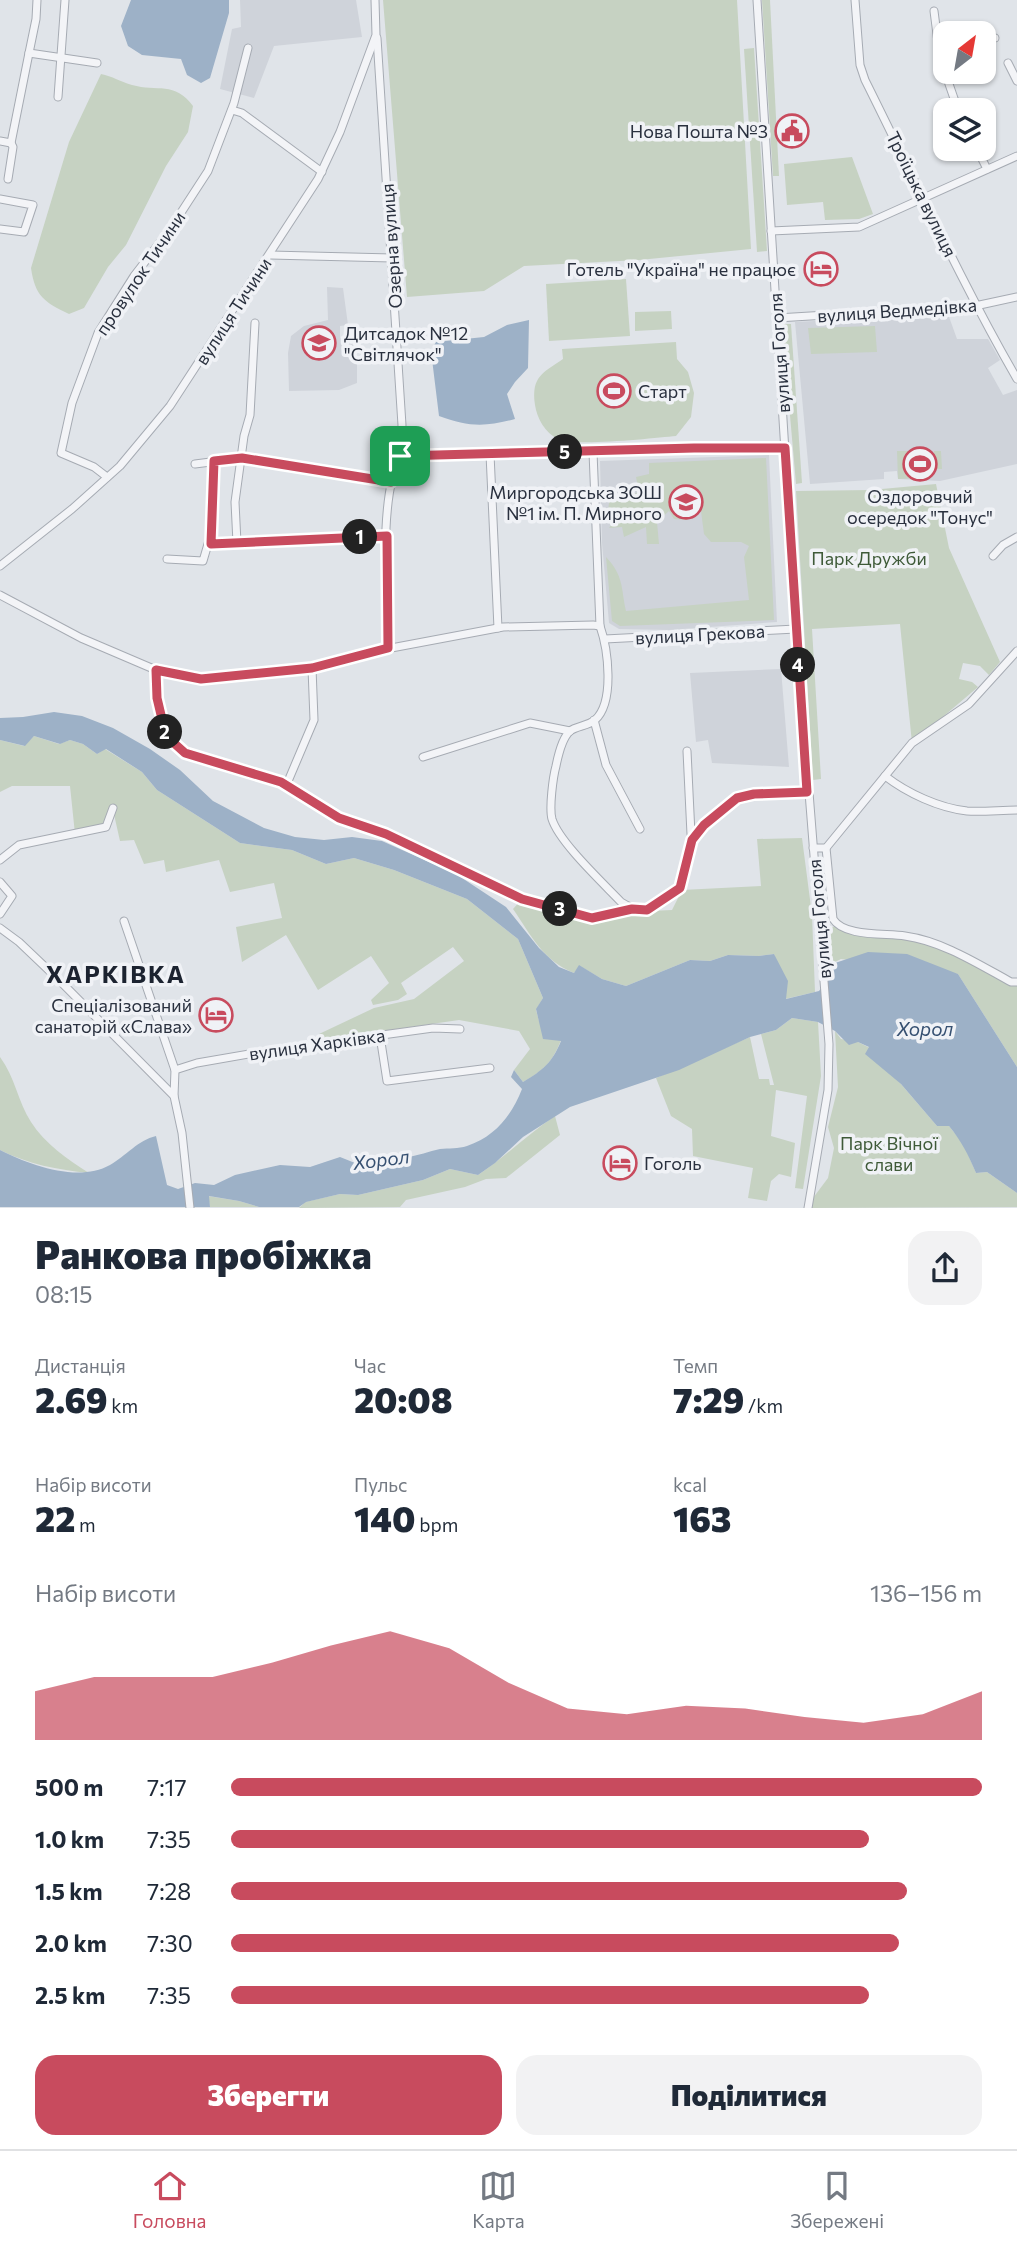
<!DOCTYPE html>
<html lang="uk">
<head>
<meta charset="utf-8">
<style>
  :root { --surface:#fff; --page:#f2f2f3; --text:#1f2937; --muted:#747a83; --line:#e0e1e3; --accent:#c84b5e }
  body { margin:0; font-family:Commissioner,sans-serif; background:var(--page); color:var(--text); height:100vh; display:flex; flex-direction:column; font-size:26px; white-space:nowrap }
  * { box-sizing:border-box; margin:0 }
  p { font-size:23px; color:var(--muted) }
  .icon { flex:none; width:38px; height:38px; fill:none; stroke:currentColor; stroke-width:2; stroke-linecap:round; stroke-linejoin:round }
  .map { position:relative; height:1208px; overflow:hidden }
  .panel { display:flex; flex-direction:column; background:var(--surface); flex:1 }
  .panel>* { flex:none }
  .needle { width:46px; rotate:31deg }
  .buttons { position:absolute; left:933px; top:21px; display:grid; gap:14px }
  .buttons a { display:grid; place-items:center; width:63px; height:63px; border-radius:14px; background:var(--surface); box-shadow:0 2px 5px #0004; font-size:35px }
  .pin { position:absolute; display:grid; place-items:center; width:60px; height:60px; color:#fff; margin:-30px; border-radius:14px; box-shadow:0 4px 10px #0006 }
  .km { position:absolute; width:35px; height:35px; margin:-18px; border-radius:50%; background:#222; color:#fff; font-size:19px; line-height:35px; text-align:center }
  .round { display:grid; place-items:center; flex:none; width:74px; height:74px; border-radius:21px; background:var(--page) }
  .headline { display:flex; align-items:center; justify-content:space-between; height:119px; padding:0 35px }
  h1 { font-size:38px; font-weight:800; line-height:52px }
  .metrics { display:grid; grid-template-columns:repeat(3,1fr); gap:10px; height:119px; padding:7px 35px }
  .metrics div { display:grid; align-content:center }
  .metrics b { font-size:35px; font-weight:800 }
  .metrics small { font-size:19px; font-weight:400 }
  .metrics p { font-size:19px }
  .chart { height:196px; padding:14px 35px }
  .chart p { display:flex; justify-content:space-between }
  .chart svg { width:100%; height:126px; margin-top:7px; fill:var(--accent); opacity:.7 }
  .primary-button { display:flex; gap:14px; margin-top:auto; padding:14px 35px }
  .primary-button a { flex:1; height:80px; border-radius:21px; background:var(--accent); color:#fff; font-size:28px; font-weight:800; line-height:80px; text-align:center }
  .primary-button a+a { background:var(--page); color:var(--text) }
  ul { padding:0 35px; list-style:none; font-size:23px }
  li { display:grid; grid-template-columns:112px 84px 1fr; align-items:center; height:52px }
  li i { height:18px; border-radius:9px; background:var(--accent) }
  .dock { display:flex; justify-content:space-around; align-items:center; height:98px; border-top:2px solid var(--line); background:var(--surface); font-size:19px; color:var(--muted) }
  .dock a { display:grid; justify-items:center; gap:4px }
  .dock .active { color:var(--accent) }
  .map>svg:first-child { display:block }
</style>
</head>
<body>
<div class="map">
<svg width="1017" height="1208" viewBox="0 0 1017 1208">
  <rect width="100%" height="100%" fill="#e0e4e9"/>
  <g fill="#cfd3da">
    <path d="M240,0H356L362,37L274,46L254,98L220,89L232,29L241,27Z"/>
    <path d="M327,287L343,288L348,325L340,326V338L357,347V383L339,390L289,391L288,353L291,336L304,326L328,320Z"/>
    <path d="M948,314L957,339H988L1000,360L988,368L1003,395L1017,390V464L940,481L898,479L897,471L884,472V479L810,484L795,322Z"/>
    <path d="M769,455L777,622L669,630L619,629L609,623L602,543L600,461Z"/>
    <path d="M781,669L789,767L712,763L708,740L696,742L690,673Z"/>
  </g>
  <g fill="#c6d2c2">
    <path d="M383,0H737L751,249L639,260L524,266L484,291L407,297Z"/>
    <path d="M762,0H770L779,176H773Z"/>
    <path d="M754,48L767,251L757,252L744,49Z"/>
    <path d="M101,74C112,76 121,82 132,85C157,92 175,81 193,106L188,132L166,166L126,245L108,267L84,308L69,314C44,302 35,296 31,268L69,142Z"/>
    <path d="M852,157L873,214L859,219L825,220L823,202L787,205L784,164Z"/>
    <path d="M626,279L630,336L549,341L546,284Z"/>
    <path d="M671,311L672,329L635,331V312Z"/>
    <path d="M782,324H791L802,483L796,484Z"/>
    <path d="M875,326L877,352L811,354L808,328Z"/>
    <path d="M676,342L677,359L688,372L694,393L691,417L676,436C654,438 573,447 558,439C545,433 537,418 535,405C531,376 543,373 563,359L562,349Z"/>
    <path d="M897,451H921L922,459H934V451H941L942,469H922V478L898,479Z"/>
    <path d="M766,458L774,620L620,626L612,621L606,557C624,576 621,588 626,611L749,600L744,557L749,546L741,542H711L704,534L701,511L691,512L688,520L674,519L669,511L657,522L659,544H647L646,527L624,537L622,527L609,528L615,520L608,510L610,497L624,498L639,492L636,477L649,474V463Z"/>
    <path d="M936,484L949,548L1000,662L989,675L980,666L963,663L959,679L972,682L978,687L912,743L900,624L812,629L821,779L813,780L796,491L871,490Z"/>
    <path d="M34,736L59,744L70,740L83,744L97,754L105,749L142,772L157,790L240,843L292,850L326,864L354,858L394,870L467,899L518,939L543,998L536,1010L539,1021L561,1040C552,1063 544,1070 523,1082L514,1070L530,1049L519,1031L459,1020L320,1040L319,1034L374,1008L414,999L464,961L453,947L401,983L407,994L398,1000L373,1005L371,1000L389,983L371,956L318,990L286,935L242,962L236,927L282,918L274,883L230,892L219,860L166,872L164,860L144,864L134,840L120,841L113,810L106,827L75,834L70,786H12L0,792V740L24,746Z"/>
    <path d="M802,838L812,915L815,992L785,999L774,954L759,956L728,955L710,961L690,960L626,986L602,979L580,966L574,973C543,961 531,935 513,909L522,899L592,918L629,912L672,910L682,890L761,886L757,839Z"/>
    <path d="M838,926L918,938L1017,982V1067L958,974L841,959L829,965L826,928Z"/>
    <path d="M792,1018L818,1022L821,1076L803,1189L795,1188L807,1096L776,1090L771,1136L795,1143L791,1177L779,1174L771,1181L767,1201L748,1198L753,1168L693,1156L692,1129L671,1116L656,1078L750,1037L759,1079H769L770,1085H774L761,1034L776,1030Z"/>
    <path d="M835,1031L841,1039L858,1042L870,1048L937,1126H949L964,1145L976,1173L987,1172L1017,1193V1207L811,1208L813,1198L828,1178L834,1148L828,1127L838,1087Z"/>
    <path d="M0,1057C15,1077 18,1102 31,1122C45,1144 67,1159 89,1173C58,1170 28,1164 0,1150Z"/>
    <path d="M555,1116L560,1135L506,1178L486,1179L465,1187L406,1200L400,1207L299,1208L305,1202L340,1194L358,1195L423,1180L450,1169L478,1175C505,1157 528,1134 555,1116Z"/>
    <path d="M208,1196L239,1201L259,1207H210Z"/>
  </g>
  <g fill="#9db1c7">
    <path d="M131,0H229V13L210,78L201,83L187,75L181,59L142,55L128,46L121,26Z"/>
    <path d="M529,320L528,368L515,382L507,394L515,419C486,427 468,427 439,416L431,351L436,342L484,337L507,325Z"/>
    <path d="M54,712L82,716L113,728L150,749L180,770L213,801L264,828L295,837L324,840L352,837L382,841L456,874L506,907L539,948L559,967L574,973L579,965L602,979L626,986L690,960L710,961L728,955L759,956L774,954L788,981L786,999L819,991L827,980L829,965L868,952L907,954L958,974L1017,1067V1193L987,1172L976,1173C968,1154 962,1142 949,1126H937L901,1084L865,1054L869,1047L858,1042L849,1045L835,1031L818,1022L792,1018L776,1030L750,1037L679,1070L570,1107L523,1137L495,1163L478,1175L450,1169L423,1180L358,1195L340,1194L306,1202L299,1207H259L239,1201L209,1196L210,1207H0V1150C30,1165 78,1183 110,1165C126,1156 138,1140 156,1136L167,1185L178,1189L195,1183L214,1185L235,1175L280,1165L310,1167L340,1157L360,1165C370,1160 380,1159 391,1156C396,1155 402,1157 407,1157C418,1156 429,1151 440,1149C449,1148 458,1149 467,1146C495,1137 512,1115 522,1089L511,1077L514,1070L523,1082C543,1070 552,1063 561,1041L543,1039L536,1009L543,998L518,939L467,899L394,870L354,858L326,864L292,850L240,843L157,790L142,772L106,749L97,754L83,744L70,740L60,744L34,736L25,746L0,740V718L23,717Z"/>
  </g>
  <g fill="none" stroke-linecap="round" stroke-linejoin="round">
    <defs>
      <g id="minor">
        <path d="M757,0L796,629L829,1044L828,1090L808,1208"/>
        <path d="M855,0L860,65L865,80C915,180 961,282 1017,379"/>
        <path d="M934,11L940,58L958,110"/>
        <path d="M377,38L402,425L400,456"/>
        <path d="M984,39L995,38"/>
        <path d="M29,53L36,19L37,0"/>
        <path d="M1008,63L1017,81"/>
        <path d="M58,97L65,0"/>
        <path d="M232,110L242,113L322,172"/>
        <path d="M0,141L11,143L29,53L97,63"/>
        <path d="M977,149L987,169"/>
        <path d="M8,179L13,147L11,143"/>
        <path d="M0,199L33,205L24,232L0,229"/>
        <path d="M771,231L859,227L1017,156"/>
        <path d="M270,255L392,258"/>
        <path d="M777,318L975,306L1017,297"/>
        <path d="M593,452L600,626C608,649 615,702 595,720C588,726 576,726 570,731C562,738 558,756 556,766C553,777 549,808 552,819C559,842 603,883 621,902C649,920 655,899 680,888L692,840L704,826L737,798L754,794L807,792"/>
        <path d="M490,454L498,628"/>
        <path d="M195,464L242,458L391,482"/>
        <path d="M107,477L94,467L61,453L72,403L98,333L134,276L171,228L208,171L234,103L248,48"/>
        <path d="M237,543L235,502L244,436L250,415L255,323"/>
        <path d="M211,544L214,461"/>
        <path d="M993,556L1003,545L1017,537"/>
        <path d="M167,559L203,561L208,544L387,536"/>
        <path d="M0,566L72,509L120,466L170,406L318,179L340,132L376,35L375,0"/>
        <path d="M0,595L81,638L156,670L201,679L312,668L370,652L503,627L593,625L600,626"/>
        <path d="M605,639L796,629"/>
        <path d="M388,648C387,598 378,500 400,456L785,448"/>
        <path d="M156,670L157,698L166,736L185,753L281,782L339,818L386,834L522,899L592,918L632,909"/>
        <path d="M594,720L606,765L640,829"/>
        <path d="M687,751L691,834L694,838"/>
        <path d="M423,757L530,723L570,731"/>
        <path d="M885,776C907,793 939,808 967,811C983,812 1001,810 1017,810"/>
        <path d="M286,786L314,720L312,668"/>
        <path d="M813,848H826L912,743L969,704L1017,651"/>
        <path d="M826,848L833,919C844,937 885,933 905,936C942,941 978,964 1011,982H1017"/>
        <path d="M0,860L19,845L106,827L113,808"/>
        <path d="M0,882L12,896L0,914"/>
        <path d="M124,921L175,1070L174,1096"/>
        <path d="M0,928L19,942L61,982L174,1096L182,1133L190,1208"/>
        <path d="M380,1036L387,1081L490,1068"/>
        <path d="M175,1070L197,1063L266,1051L433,1028L460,1029"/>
      </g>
    </defs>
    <use href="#minor" stroke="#a6abb3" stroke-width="9"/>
    <use href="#minor" stroke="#f3f4f7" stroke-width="7"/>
  </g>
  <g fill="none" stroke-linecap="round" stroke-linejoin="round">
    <defs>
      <path id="route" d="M694,448H785L807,792L754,794L737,798L704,825L692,840L680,888L647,910L632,909L592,918L522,899L386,834L339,818L281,782L185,753L166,736L157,698L156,670L201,679L312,668L388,648L387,536L211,544L214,461L242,458L391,482L400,456Z"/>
    </defs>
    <use href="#route" stroke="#fff" stroke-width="14"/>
    <use href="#route" stroke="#c84b5e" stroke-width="9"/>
  </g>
  <defs>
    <symbol id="civic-ring" viewBox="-11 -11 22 22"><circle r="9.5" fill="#f0f2f6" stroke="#c84b5e" stroke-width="1.5"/><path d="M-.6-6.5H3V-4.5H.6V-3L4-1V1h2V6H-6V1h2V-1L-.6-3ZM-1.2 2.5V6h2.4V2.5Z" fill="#c84b5e"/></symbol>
    <symbol id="hotel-ring" viewBox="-11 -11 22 22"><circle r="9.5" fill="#f0f2f6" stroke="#c84b5e" stroke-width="1.5"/><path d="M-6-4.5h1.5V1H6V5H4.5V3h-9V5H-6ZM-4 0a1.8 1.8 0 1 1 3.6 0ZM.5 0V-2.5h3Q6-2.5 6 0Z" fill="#c84b5e"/></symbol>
    <symbol id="school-ring" viewBox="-11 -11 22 22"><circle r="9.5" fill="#f0f2f6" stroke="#c84b5e" stroke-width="1.5"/><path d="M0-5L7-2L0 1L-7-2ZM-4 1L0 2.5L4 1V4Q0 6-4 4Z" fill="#c84b5e"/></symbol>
    <symbol id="stadium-ring" viewBox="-11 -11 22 22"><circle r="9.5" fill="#f0f2f6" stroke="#c84b5e" stroke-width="1.5"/><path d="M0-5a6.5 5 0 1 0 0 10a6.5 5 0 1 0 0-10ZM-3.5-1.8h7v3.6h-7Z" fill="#c84b5e"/></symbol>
  </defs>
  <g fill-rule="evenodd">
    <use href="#civic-ring" x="773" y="112" width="38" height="38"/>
    <use href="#hotel-ring" x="802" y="250" width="38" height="38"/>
    <use href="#school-ring" x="300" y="324" width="38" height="38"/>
    <use href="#stadium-ring" x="595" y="372" width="38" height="38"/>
    <use href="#stadium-ring" x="901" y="445" width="38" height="38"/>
    <use href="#school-ring" x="667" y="483" width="38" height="38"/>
    <use href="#hotel-ring" x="197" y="996" width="38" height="38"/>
    <use href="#hotel-ring" x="601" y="1144" width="38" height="38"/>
  </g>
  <g text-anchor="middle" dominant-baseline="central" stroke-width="7" stroke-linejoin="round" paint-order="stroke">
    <g font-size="18" fill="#2a313f" stroke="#f0f2f6" text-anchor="end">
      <text x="768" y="131">Нова Пошта №3</text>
      <text x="796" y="269">Готель "Україна" не працює</text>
      <text x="344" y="333" text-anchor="start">Дитсадок №12<tspan x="344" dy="21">"Світлячок"</tspan></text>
      <text x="638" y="391" text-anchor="start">Старт</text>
      <text x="662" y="492">Миргородська ЗОШ<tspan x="662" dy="21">№1 ім. П. Мирного</tspan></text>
      <text x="920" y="496" text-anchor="middle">Оздоровчий<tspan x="920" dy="21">осередок "Тонус"</tspan></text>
      <text x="192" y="1005">Спеціалізований<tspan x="192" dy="21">санаторій «Слава»</tspan></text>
      <text x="644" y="1163" text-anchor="start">Гоголь</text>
    </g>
    <g font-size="18" fill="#2a313f" stroke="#f0f2f6">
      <text transform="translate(922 194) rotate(64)">Троїцька вулиця</text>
      <text transform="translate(391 246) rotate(-94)">Озерна вулиця</text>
      <text transform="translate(140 273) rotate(-56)">провулок Тичини</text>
      <text transform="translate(897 310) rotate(-4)">вулиця Ведмедівка</text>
      <text transform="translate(233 311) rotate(-57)">вулиця Тичини</text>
      <text transform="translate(779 353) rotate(-94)">вулиця Гоголя</text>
      <text transform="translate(700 634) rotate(-3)">вулиця Грекова</text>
      <text transform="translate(819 919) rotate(-95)">вулиця Гоголя</text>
      <text transform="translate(317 1044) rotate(-8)">вулиця Харківка</text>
    </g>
    <g font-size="18" fill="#3e5a38" stroke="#f0f2f6">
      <text x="869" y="558">Парк Дружби</text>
      <text x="889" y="1143">Парк Вічної<tspan x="889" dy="21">слави</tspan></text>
    </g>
    <g font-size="19" font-style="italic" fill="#365071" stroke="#f0f2f6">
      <text x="925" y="1028">Хорол</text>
      <text transform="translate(381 1159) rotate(-7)">Хорол</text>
    </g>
    <g font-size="24" font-weight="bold" letter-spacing="2" fill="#1c2330" stroke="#f0f2f6">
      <text x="116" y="973">ХАРКІВКА</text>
    </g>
  </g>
</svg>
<div class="buttons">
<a><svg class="needle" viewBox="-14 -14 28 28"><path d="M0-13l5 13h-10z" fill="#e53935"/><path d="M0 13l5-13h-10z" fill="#747a83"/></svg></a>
<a><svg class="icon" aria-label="layers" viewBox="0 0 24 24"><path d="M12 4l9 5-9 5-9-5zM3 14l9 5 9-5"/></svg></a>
</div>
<div class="pin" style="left:400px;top:456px;background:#1e9e55"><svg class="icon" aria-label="arrive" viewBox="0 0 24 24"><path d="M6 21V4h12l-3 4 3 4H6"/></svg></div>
<b class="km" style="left:360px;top:537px">1</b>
<b class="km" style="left:165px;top:732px">2</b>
<b class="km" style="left:560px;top:909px">3</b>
<b class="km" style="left:798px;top:665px">4</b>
<b class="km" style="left:565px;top:452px">5</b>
</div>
<section class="panel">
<div class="headline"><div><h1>Ранкова пробіжка</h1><p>08:15</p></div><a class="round"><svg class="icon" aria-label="share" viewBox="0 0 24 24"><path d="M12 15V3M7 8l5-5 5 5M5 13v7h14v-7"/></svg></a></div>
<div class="metrics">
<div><p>Дистанція</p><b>2.69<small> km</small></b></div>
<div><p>Час</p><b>20:08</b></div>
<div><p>Темп</p><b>7:29<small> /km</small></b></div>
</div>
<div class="metrics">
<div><p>Набір висоти</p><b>22<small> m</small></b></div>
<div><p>Пульс</p><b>140<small> bpm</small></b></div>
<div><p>kcal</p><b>163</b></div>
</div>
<div class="chart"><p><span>Набір висоти</span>136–156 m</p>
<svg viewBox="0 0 160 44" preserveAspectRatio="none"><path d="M0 44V27L10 22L20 22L30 22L40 17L50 11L60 6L70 12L80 24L90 33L100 35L110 32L120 33L130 36L140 38L150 35L160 27V44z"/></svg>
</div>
<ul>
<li><b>500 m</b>7:17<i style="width:100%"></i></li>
<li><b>1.0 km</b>7:35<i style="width:85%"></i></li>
<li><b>1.5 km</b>7:28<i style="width:90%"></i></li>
<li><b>2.0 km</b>7:30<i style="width:89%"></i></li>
<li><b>2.5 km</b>7:35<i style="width:85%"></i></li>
</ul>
<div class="primary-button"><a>Зберегти</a><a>Поділитися</a></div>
</section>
<nav class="dock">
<a class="active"><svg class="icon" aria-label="home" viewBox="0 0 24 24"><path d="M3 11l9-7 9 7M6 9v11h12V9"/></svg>Головна</a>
<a><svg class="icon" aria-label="map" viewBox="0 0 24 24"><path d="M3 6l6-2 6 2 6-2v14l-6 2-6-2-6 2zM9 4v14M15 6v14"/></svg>Карта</a>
<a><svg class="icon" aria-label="saved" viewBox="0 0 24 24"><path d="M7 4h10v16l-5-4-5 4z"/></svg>Збережені</a>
</nav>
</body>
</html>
